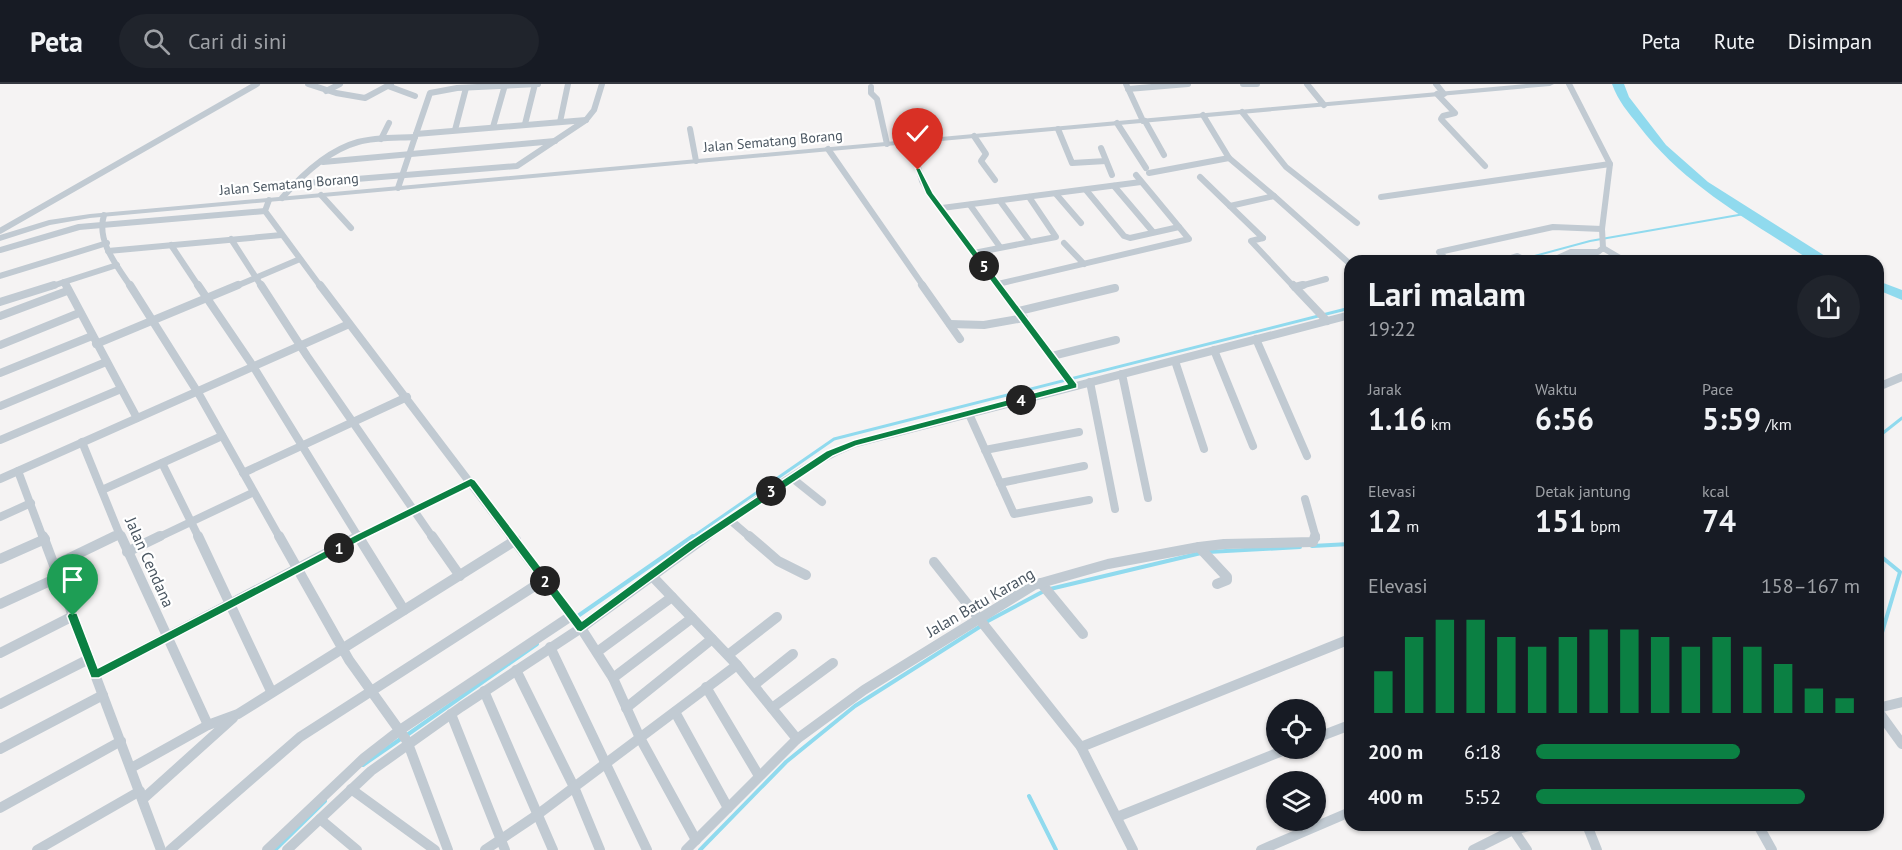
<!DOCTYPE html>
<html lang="id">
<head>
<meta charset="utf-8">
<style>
  :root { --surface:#171b24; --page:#20242c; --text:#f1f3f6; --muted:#9ea1a6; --line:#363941; --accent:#0b8043 }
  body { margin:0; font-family:"PT Sans",sans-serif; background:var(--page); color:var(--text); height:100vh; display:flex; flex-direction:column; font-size:22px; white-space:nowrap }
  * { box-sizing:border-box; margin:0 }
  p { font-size:20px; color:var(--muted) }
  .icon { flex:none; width:33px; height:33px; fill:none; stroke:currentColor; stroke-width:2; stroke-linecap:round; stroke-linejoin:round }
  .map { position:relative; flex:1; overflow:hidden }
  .sheet { position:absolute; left:1344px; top:171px; width:540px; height:576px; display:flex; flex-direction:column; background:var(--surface); border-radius:18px; box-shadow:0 2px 4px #0004 }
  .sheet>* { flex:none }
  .tools { position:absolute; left:1266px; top:615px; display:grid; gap:12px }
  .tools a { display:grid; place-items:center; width:60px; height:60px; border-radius:50%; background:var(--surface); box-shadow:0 2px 4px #0004; font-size:30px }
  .pin { position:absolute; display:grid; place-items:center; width:51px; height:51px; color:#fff; margin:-62px -26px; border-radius:50% 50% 50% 0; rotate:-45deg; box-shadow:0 0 6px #0007 }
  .pin .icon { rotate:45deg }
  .km { position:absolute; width:30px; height:30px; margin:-15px; border-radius:50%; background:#222; color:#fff; font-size:16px; line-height:30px; text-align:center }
  .round { display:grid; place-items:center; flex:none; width:63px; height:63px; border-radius:32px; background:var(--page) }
  .summary { display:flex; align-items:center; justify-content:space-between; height:102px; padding:0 24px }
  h1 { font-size:33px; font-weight:700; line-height:45px }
  .metrics { display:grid; grid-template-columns:repeat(3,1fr); gap:9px; height:102px; padding:6px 24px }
  .metrics div { display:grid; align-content:center }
  .metrics b { font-size:30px; font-weight:700 }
  .metrics small { font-size:16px; font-weight:400 }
  .metrics p { font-size:16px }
  .chart { height:168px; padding:12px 24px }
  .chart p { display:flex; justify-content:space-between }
  .chart svg { width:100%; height:108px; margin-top:6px; stroke:var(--accent); stroke-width:6 }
  ul { padding:0 24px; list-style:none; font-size:20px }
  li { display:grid; grid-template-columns:96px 72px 1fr; align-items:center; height:45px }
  li i { height:15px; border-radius:8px; background:var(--accent) }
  header { display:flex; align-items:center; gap:36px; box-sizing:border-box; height:84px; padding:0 30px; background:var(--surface); border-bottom:2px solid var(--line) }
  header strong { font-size:28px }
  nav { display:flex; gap:33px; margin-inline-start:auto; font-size:21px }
  .search { width:420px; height:54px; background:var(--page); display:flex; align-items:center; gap:15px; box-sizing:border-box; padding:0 21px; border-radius:33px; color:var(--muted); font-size:22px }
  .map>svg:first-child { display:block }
</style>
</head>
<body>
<header>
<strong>Peta</strong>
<div class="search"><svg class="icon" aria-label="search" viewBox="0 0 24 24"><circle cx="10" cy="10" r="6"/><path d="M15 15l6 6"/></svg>Cari di sini</div>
<nav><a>Peta</a><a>Rute</a><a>Disimpan</a></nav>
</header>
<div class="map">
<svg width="1902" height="766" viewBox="0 0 1902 766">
  <rect width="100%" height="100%" fill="#f5f3f3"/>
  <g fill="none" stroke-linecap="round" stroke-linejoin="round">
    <path stroke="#90daee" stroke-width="2" d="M1516,177L1590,157L1750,129"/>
    <g stroke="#90daee" stroke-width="3">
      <path d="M1878,353L1902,334"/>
      <path d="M691,454L834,355L1350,224"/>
    </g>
    <g stroke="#90daee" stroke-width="4">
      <path d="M1312,462L1350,460"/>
      <path d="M1208,468L1300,463"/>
      <path d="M1878,470L1900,488L1878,562"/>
      <path d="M1050,505L1201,469"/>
      <path d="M575,534L693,452"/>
      <path d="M986,538L1044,507"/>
      <path d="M407,651L537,560"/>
      <path d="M363,681L402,654"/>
      <path d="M1029,712L1056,766"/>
      <path d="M275,766L325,717"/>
      <path d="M700,766L786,678L855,622L981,542"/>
    </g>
    <g fill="#90daee" fill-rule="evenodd">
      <path d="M1612,0H1624L1629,13L1666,61L1708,98L1833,177H1814L1807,174C1747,135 1683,100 1639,42C1628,28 1618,17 1612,0Z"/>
      <path d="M1878,197L1902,206V216L1878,206Z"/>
    </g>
    <g stroke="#c1cad2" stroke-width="6">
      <path d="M308,0L336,9L365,14L391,0"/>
      <path d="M1126,0L1143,37"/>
      <path d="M1243,0H1257"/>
      <path d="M1307,0L1324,21"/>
      <path d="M1436,0L1444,10"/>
      <path d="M1569,0L1610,80L1602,145L1603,164"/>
      <path d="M388,2L415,12"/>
      <path d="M871,3V9L877,15L887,60"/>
      <path d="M1128,5L1188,0"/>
      <path d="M326,7L340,0"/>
      <path d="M1437,10L1455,29L1443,32L1441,35L1485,82"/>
      <path d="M1242,28L1286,83L1357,139"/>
      <path d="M1203,31L1229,74L1274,112L1230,122"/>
      <path d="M1145,37L1164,71"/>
      <path d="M560,38L568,0"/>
      <path d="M1117,39L1146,84"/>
      <path d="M525,40L535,0"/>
      <path d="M493,43L505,1"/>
      <path d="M690,45L696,77"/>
      <path d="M1058,45L1072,79L1106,77"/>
      <path d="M455,46L466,4"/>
      <path d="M416,50L430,9L457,4L538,0"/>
      <path d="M974,52L986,70L981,77L995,96"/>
      <path d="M381,55L389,39"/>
      <path d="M911,58L922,97L929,109L999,203"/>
      <path d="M1101,64L1112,91"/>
      <path d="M828,65L924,203"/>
      <path d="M323,78L555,57"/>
      <path d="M1149,89L1229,74"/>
      <path d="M1200,93L1263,154"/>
      <path d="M295,100L517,82L586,36L594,26L602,0"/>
      <path d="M1114,102L1153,148"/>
      <path d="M398,104L416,50L586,36"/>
      <path d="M1086,106L1124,152L1130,154L1179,143"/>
      <path d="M1056,110L1081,139"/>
      <path d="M321,111L351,144"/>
      <path d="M1274,112L1350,180"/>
      <path d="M1381,113L1610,80"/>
      <path d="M282,114C301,92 329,66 358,58C376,53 396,54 415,53"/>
      <path d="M269,116L265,127L321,203"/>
      <path d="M1000,117L1030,158"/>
      <path d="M970,121L1000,163"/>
      <path d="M942,124L1141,98"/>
      <path d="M104,131C96,157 117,182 131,203"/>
      <path d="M0,147L257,0"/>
      <path d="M1263,154L1251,157L1294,203"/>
      <path d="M231,155L262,203"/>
      <path d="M1064,159L1084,180"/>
      <path d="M171,161L199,203"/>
      <path d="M0,166L79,143L265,127"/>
      <path d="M108,167L282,151"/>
      <path d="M974,169L1056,153L1029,113"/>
      <path d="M1448,177L1439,168L1553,143L1602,145"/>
      <path d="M1502,177L1517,172L1527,177"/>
      <path d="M1551,177L1571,168H1598L1603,164L1625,177"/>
      <path d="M0,192L107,159"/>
      <path d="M998,200L1189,155L1136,91"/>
      <path d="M50,203L64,198"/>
      <path d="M66,203L64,198L117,181"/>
      <path d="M234,203L300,175"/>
      <path d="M1297,203L1326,195"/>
    </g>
    <g stroke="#c1cad2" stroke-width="8">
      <path d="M66,201L137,334"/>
      <path d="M130,201L200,312L280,454"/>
      <path d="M198,201L253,282L359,454"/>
      <path d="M261,201L307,272L433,454"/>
      <path d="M320,201L512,454"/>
      <path d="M922,201L960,255"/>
      <path d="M998,201L1074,302"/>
      <path d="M1293,201L1327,237"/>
      <path d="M1295,203L1303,201"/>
      <path d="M0,218L54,201"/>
      <path d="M1019,227L1115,204"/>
      <path d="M0,232L67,207"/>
      <path d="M950,240L984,241L1024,234"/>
      <path d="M1256,255L1307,372"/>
      <path d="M96,260L238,201"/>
      <path d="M0,261L79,229"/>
      <path d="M1214,266L1253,362"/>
      <path d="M1052,272L1116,256"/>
      <path d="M1175,277L1204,365"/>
      <path d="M0,289L92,252"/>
      <path d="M1122,290L1148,414"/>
      <path d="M1090,298L1115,425"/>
      <path d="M1878,303L1902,293"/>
      <path d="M0,322L106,278"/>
      <path d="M969,330L1014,430L1089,416"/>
      <path d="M0,356L121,305"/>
      <path d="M82,358L121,454"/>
      <path d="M985,366L1079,348"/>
      <path d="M162,379L199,454"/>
      <path d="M18,387L43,454"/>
      <path d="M243,389L407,313"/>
      <path d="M792,394L822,418"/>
      <path d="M0,395L349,240"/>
      <path d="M1000,399L1084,382"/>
      <path d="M102,406L222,352"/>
      <path d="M1305,415L1316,454"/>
      <path d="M0,433L31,419"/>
      <path d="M730,436L751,454"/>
      <path d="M112,454L120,450"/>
      <path d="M157,454L252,409"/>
      <path d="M357,454L471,398"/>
      <path d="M705,454C752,420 800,382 853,360L1350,231"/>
    </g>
    <g stroke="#c1cad2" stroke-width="10">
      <path d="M43,452L161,766"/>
      <path d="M121,452L208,641"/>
      <path d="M198,452L271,607"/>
      <path d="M279,452L349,576L407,657L448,766"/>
      <path d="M358,452L404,526"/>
      <path d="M432,452L460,492"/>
      <path d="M511,452L581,544L613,594L640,654L696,756"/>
      <path d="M749,452L778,477L806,491"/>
      <path d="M1199,463L1227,493V496L1217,500"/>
      <path d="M127,468L160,452"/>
      <path d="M0,475L45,455"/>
      <path d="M934,478L1081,663L1350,555"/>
      <path d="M55,481L115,452"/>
      <path d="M652,492L737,581L797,655"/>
      <path d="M1041,499L1083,550"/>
      <path d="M0,520L59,493"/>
      <path d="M550,563L647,766"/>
      <path d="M597,568L672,513"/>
      <path d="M0,569L73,532"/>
      <path d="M728,571L777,533"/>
      <path d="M516,586L574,703L600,766"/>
      <path d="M95,591L359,452"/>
      <path d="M613,594L692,534"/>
      <path d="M754,601L793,570"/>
      <path d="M706,603L759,692"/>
      <path d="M484,607L553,766"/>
      <path d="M0,620L89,575"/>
      <path d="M626,624L712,555"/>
      <path d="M772,624L833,579"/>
      <path d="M1878,624L1902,618"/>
      <path d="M1878,627L1902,660"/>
      <path d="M675,628L728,724"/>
      <path d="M451,630L505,766"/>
      <path d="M1316,654L1350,641"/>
      <path d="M1081,663L1133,766"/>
      <path d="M0,665L103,611"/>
      <path d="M131,684L208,641L238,630L516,456"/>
      <path d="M351,705L435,766"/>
      <path d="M143,715L233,634"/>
      <path d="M0,724L121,657"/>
      <path d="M1117,733L1290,664"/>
      <path d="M320,735L357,766"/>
      <path d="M1510,741L1527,766"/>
      <path d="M1587,741L1597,766"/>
      <path d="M1758,741L1772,766"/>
      <path d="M37,766L140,707"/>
      <path d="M170,766L300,653L544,496"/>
      <path d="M267,766L364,674L400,646L571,532"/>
      <path d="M287,766L371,687L461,623L581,544L707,452"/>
      <path d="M485,766L537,731L737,581"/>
      <path d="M686,766L797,655L864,606L1034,501L1108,480L1199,463L1224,460L1313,458L1315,452"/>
      <path d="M1261,766L1350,728"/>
      <path d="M1473,766L1513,746L1533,741"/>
    </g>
    <path fill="#c1cad2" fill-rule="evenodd" d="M1526,0H1554L1550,2L90,134L50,141L0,157V151L49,136L90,130Z"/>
  </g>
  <path fill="#0b8043" stroke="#fff" stroke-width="1.5" d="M915,84H920L933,109L1077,300V304L856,362L833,372L697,463L581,548L577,547L470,403L364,455L99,594H91L67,532L69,529H77L98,584L357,450L471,394L475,396L582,537L690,457L826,367L854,356L1067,300L926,110Z"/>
  <g text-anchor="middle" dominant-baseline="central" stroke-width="4.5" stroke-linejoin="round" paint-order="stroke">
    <g font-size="14" fill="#4a5661" stroke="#fff">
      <text transform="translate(773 57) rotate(-5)">Jalan Sematang Borang</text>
      <text transform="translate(289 100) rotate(-5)">Jalan Sematang Borang</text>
    </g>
    <g font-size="16" fill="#4a5661" stroke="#fff">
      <text transform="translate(150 478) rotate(66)">Jalan Cendana</text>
      <text transform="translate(980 518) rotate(-30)">Jalan Batu Karang</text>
    </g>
  </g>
</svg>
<div class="tools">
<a><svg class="icon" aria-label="locate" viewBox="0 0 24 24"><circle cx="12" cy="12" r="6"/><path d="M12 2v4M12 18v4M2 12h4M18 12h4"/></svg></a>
<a><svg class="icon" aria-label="layers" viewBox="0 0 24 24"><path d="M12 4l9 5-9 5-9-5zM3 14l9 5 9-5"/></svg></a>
</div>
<div class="pin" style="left:73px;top:532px;background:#1e9e55"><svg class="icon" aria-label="arrive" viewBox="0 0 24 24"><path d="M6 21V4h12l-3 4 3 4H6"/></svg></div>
<div class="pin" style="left:918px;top:86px;background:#d93025"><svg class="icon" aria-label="check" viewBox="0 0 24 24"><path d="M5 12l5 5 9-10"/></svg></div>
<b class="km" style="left:339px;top:464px">1</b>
<b class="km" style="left:545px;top:497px">2</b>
<b class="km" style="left:771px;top:407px">3</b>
<b class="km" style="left:1021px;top:316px">4</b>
<b class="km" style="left:984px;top:182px">5</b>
<section class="sheet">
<div class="summary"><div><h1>Lari malam</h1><p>19:22</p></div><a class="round"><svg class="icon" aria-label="share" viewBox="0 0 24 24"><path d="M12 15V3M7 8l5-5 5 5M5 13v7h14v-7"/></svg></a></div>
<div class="metrics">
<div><p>Jarak</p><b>1.16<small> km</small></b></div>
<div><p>Waktu</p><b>6:56</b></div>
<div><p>Pace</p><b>5:59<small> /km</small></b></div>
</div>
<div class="metrics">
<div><p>Elevasi</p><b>12<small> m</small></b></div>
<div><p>Detak jantung</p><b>151<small> bpm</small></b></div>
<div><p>kcal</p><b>74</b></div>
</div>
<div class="chart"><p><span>Elevasi</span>158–167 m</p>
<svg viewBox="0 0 160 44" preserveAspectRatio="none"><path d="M5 44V27M15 44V13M25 44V6M35 44V6M45 44V13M55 44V17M65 44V13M75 44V10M85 44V10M95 44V13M105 44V17M115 44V13M125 44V17M135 44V24M145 44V34M155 44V38"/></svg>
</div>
<ul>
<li><b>200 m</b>6:18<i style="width:63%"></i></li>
<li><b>400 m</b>5:52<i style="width:83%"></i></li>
</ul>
</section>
</div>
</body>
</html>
